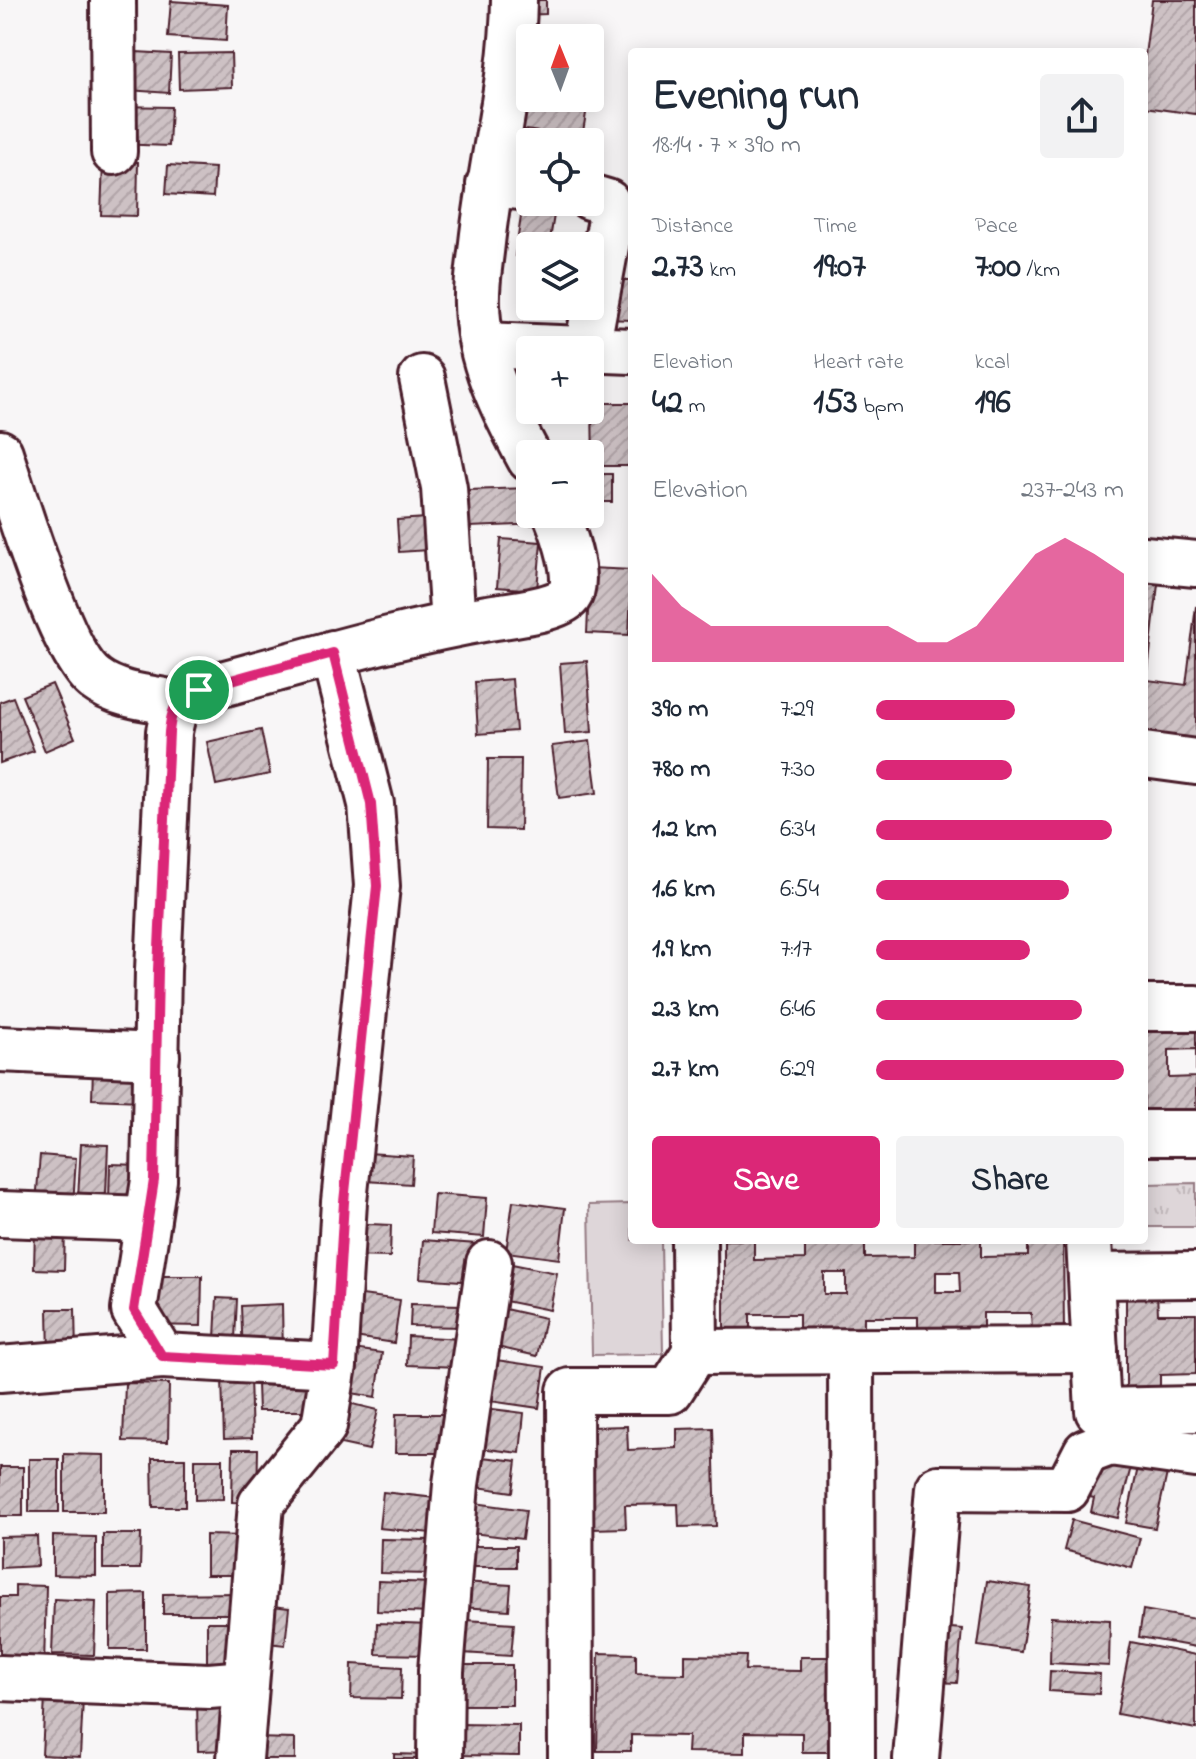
<!DOCTYPE html>
<html lang="en">
<head>
<meta charset="utf-8">
<style>
  :root { --surface:#fff; --page:#f2f2f3; --text:#1f2937; --muted:#747a83; --accent:#db2777 }
  body { margin:0; font-family:"Indie Flower",sans-serif; background:var(--page); color:var(--text); height:100vh; display:flex; flex-direction:column; font-size:30px; white-space:nowrap }
  * { box-sizing:border-box; margin:0 }
  p { font-size:26px; color:var(--muted) }
  .icon { flex:none; width:44px; height:44px; fill:none; stroke:currentColor; stroke-width:2; stroke-linecap:round; stroke-linejoin:round }
  .map { position:relative; flex:1; overflow:hidden }
  .details { position:absolute; left:628px; top:48px; width:520px; height:1196px; display:flex; flex-direction:column; background:var(--surface); border-radius:8px; box-shadow:0 4px 20px #0003 }
  .details>* { flex:none }
  .needle { width:52px; rotate:359deg }
  .controls { position:absolute; left:516px; top:24px; display:grid; gap:16px }
  .controls a { display:grid; place-items:center; width:88px; height:88px; border-radius:8px; background:var(--surface); box-shadow:0 4px 20px #0003; font-size:40px }
  .pin { position:absolute; display:grid; place-items:center; width:68px; height:68px; color:#fff; margin:-34px; border:4px solid #fff; border-radius:50%; box-shadow:0 2px 8px #0007 }
  .round { display:grid; place-items:center; flex:none; width:84px; height:84px; border-radius:8px; background:var(--page) }
  .headline { display:flex; align-items:center; justify-content:space-between; height:136px; padding:0 24px }
  h1 { font-size:44px; font-weight:700; line-height:60px }
  .stats { display:grid; grid-template-columns:repeat(3,1fr); gap:12px; height:136px; padding:8px 24px }
  .stats div { display:grid; align-content:center }
  .stats b { font-size:34px; font-weight:700 }
  .stats small { font-size:22px; font-weight:400 }
  .stats p { font-size:22px }
  .chart { height:224px; padding:16px 24px }
  .chart p { display:flex; justify-content:space-between }
  .chart svg { width:100%; height:144px; margin-top:8px; fill:var(--accent); opacity:.7 }
  .button { display:flex; gap:16px; margin-top:auto; padding:16px 24px }
  .button a { flex:1; height:92px; border-radius:8px; background:var(--accent); color:#fff; font-size:32px; font-weight:700; line-height:92px; text-align:center }
  .button a+a { background:var(--page); color:var(--text) }
  ul { padding:0 24px; list-style:none; font-size:26px }
  li { display:grid; grid-template-columns:128px 96px 1fr; align-items:center; height:60px }
  li i { height:20px; border-radius:10px; background:var(--accent) }
  .map>svg:first-child { display:block }
</style>
</head>
<body>
<div class="map">
<svg width="1196" height="1759" viewBox="0 0 1196 1759">
  <defs>
    <pattern id="grass-tufts" width="24" height="20" patternUnits="userSpaceOnUse" patternTransform="scale(2)"><rect width="24" height="20" fill="#ded6d9"/><path d="M3 7l-1-3M5 7V3M7 7l1-3M15 17l-1-3M17 17v-4M19 17l1-3" fill="none" stroke="#c0b7ba"/></pattern>
    <pattern id="building-hatch" width="6" height="6" patternUnits="userSpaceOnUse" patternTransform="scale(2)"><rect width="6" height="6" fill="#cdc1c4"/><path d="M-1 1l2-2M0 6l6-6M5 7l2-2" fill="none" stroke="#b2a5a9"/></pattern>
  </defs>
  <rect width="100%" height="100%" fill="#f8f6f7"/>
  <filter id="ink" filterUnits="userSpaceOnUse"><feTurbulence type="fractalNoise" baseFrequency=".0125" numOctaves="2"/><feDisplacementMap in="SourceGraphic" scale="16" xChannelSelector="R" yChannelSelector="G"/><feConvolveMatrix kernelMatrix="1 2 1 2 8 2 1 2 1" color-interpolation-filters="sRGB"/></filter>
  <g filter="url(#ink)">
    <path fill="url(#grass-tufts)" stroke="#947a82" stroke-width="2" d="M1196,1183V1227H1144V1184Z"/>
    <path fill="#ded6d9" stroke="#947a82" stroke-width="2" d="M632,1204V1240H661L663,1354L592,1355L589,1205Z"/>
    <g fill="url(#building-hatch)" stroke="#4a1f2b" stroke-width="2" fill-rule="evenodd">
      <path d="M522,0H546V14L522,15Z"/>
      <path d="M1152,0H1196V114L1144,107V63Z"/>
      <path d="M171,1L228,5L226,41L168,37Z"/>
      <path d="M118,51L171,54L169,93L115,89Z"/>
      <path d="M231,53L232,87L179,89L178,54Z"/>
      <path d="M523,92L530,93V98L588,101L582,138L518,129Z"/>
      <path d="M117,106L171,107L169,146L115,144Z"/>
      <path d="M505,134L544,142H530V184L497,178Z"/>
      <path d="M103,162H138L137,216L101,215Z"/>
      <path d="M168,165L215,168L213,197L166,194Z"/>
      <path d="M522,210L554,215L549,246H530V258L515,256Z"/>
      <path d="M606,280H632V320L605,319Z"/>
      <path d="M512,354L530,356V386L510,384Z"/>
      <path d="M592,403H632V466H593Z"/>
      <rect x="590" y="474" width="22" height="28"/>
      <path d="M530,488V514H543V524L469,527L468,490Z"/>
      <path d="M441,517L443,549L399,552L397,520Z"/>
      <path d="M501,539L541,542L537,590L497,587Z"/>
      <path d="M590,568L632,570L629,635L587,633Z"/>
      <path d="M1144,573L1159,575L1147,680L1186,685L1196,606V747L1144,741Z"/>
      <path d="M587,661L592,732L565,734L560,663Z"/>
      <path d="M512,679L516,731L478,734L475,682Z"/>
      <path d="M52,684L75,738L45,751L22,696Z"/>
      <path d="M13,697L34,751L0,763V702Z"/>
      <path d="M261,730L270,774L216,785L207,742Z"/>
      <path d="M590,741L597,793L559,798L552,746Z"/>
      <path d="M488,759H521L520,830L487,829Z"/>
      <path d="M1196,1025V1114H1144V1026ZM1196,1049V1077L1169,1078V1050Z"/>
      <path d="M93,1069L142,1071L141,1101L92,1099Z"/>
      <path d="M81,1144L108,1145L105,1218L77,1216Z"/>
      <path d="M352,1152L413,1156L411,1184L350,1180Z"/>
      <path d="M40,1155L76,1158L73,1205L36,1202Z"/>
      <path d="M110,1164L140,1165L139,1200H109Z"/>
      <path d="M434,1194L487,1198L484,1237L431,1233Z"/>
      <path d="M513,1201L565,1208L559,1259L506,1252Z"/>
      <path d="M346,1223L391,1225L390,1257L344,1256Z"/>
      <path d="M35,1228L65,1229L64,1270L34,1269Z"/>
      <path d="M423,1240L477,1244L474,1282L420,1278Z"/>
      <path d="M724,1240H754V1260L805,1259V1240H865V1258L914,1257V1240H981V1257L1028,1256V1240H1063L1064,1331H1032L1031,1313H983V1332H918V1317H864V1332L799,1333V1314H750V1333H724ZM936,1272H959L960,1292H936ZM824,1273H846V1294H824Z"/>
      <path d="M507,1263L557,1273L550,1310L500,1300Z"/>
      <path d="M147,1276H202L201,1326L146,1325Z"/>
      <path d="M1126,1292H1157L1158,1314H1196V1374L1160,1375V1394H1126Z"/>
      <path d="M347,1293L400,1300L394,1343L341,1335Z"/>
      <path d="M217,1298L237,1299L234,1359L214,1358Z"/>
      <path d="M282,1304L283,1355L243,1356L241,1306Z"/>
      <path d="M411,1304L464,1305V1327L410,1326Z"/>
      <path d="M48,1309H75L76,1354L49,1355Z"/>
      <path d="M505,1309L545,1318L537,1356L497,1347Z"/>
      <path d="M408,1336L461,1339L459,1367L407,1365Z"/>
      <path d="M346,1348L382,1353L376,1397L339,1391Z"/>
      <path d="M489,1359L545,1367L539,1408L483,1400Z"/>
      <path d="M250,1378L252,1438L224,1439L222,1379Z"/>
      <path d="M125,1383L169,1384L168,1442L123,1441Z"/>
      <path d="M313,1383V1411H258L257,1384Z"/>
      <path d="M336,1400L378,1410L369,1450L327,1441Z"/>
      <path d="M484,1408L524,1413L520,1453L479,1448Z"/>
      <path d="M396,1414H454V1453H395Z"/>
      <path d="M627,1426L628,1450L677,1448V1429L713,1428L716,1526L679,1527L678,1504L625,1505L626,1528L592,1529L589,1427Z"/>
      <path d="M233,1449H258L257,1503L232,1502Z"/>
      <path d="M1109,1453L1133,1459L1118,1518L1091,1512L1094,1498L1086,1496Z"/>
      <path d="M64,1454L104,1455V1512H64Z"/>
      <path d="M482,1457L517,1461L513,1492L477,1487Z"/>
      <path d="M152,1458H185V1507H153Z"/>
      <path d="M1140,1458L1169,1464L1155,1528L1126,1523Z"/>
      <rect x="29" y="1459" width="30" height="53"/>
      <path d="M195,1459H223V1499L195,1500Z"/>
      <rect x="0" y="1467" width="23" height="49"/>
      <path d="M383,1492L435,1498L431,1533L379,1528Z"/>
      <path d="M467,1502L526,1510L522,1539L463,1532Z"/>
      <path d="M1072,1520L1140,1538L1132,1568L1064,1550Z"/>
      <path d="M103,1534H141L140,1569H103Z"/>
      <path d="M206,1535L244,1536V1575H206Z"/>
      <path d="M37,1536L38,1566L0,1568V1537Z"/>
      <path d="M53,1536L96,1537V1576L53,1575Z"/>
      <path d="M381,1539L434,1540L433,1574L380,1573Z"/>
      <rect x="464" y="1546" width="52" height="21"/>
      <path d="M378,1581L433,1583L432,1613L377,1611Z"/>
      <path d="M987,1581L1031,1587L1021,1652L978,1646Z"/>
      <path d="M462,1582L511,1585L509,1610L460,1607Z"/>
      <path d="M15,1585L46,1586L44,1667L0,1666V1597H15Z"/>
      <path d="M146,1593V1649H110V1594Z"/>
      <path d="M235,1593V1614H163V1594Z"/>
      <path d="M54,1599L96,1601L94,1655L52,1654Z"/>
      <path d="M263,1605L289,1608L285,1645L259,1642Z"/>
      <path d="M1143,1610L1196,1619V1647L1139,1637Z"/>
      <path d="M1051,1617L1110,1620L1109,1666L1050,1663Z"/>
      <path d="M465,1620L514,1623L511,1656L462,1653Z"/>
      <rect x="207" y="1622" width="31" height="51"/>
      <path d="M377,1623L430,1625L429,1655L376,1654Z"/>
      <path d="M939,1627L962,1629L957,1683L935,1682Z"/>
      <path d="M1131,1642L1196,1655V1729L1117,1714Z"/>
      <path d="M599,1653L636,1654V1673L685,1674V1655L746,1656L745,1670L800,1671V1657H835L833,1752H802V1733L745,1732V1753L687,1752L688,1736L631,1735V1751H597Z"/>
      <path d="M352,1664L402,1667L401,1699L351,1698Z"/>
      <rect x="456" y="1665" width="56" height="40"/>
      <path d="M1050,1671L1100,1674L1099,1694L1049,1691Z"/>
      <path d="M45,1697L83,1699L80,1757L42,1755Z"/>
      <path d="M197,1700H234L235,1750L198,1751Z"/>
      <path d="M459,1724L519,1725V1756L458,1755Z"/>
      <path d="M253,1738L295,1739V1759H252Z"/>
      <path d="M394,1754L430,1755V1759H394Z"/>
    </g>
    <g fill="none" stroke-linecap="round" stroke-linejoin="round">
      <defs>
        <g id="minor">
          <path d="M113,0L114,152"/>
          <path d="M514,0C513,82 491,161 482,243C480,263 476,284 477,304C478,360 504,411 530,459"/>
          <path d="M489,184L530,188"/>
          <path d="M484,345L632,351"/>
          <path d="M587,349L612,214L607,202L590,197"/>
          <path d="M422,378L444,488L453,624"/>
          <path d="M0,453C15,499 61,654 95,679C117,696 151,698 177,703"/>
          <path d="M1144,559L1196,564"/>
          <path d="M333,653L371,804L377,886L344,1202L334,1365"/>
          <path d="M1144,755L1196,762"/>
          <path d="M1144,1008H1196"/>
          <path d="M0,1049L157,1056"/>
          <path d="M1144,1133H1196"/>
          <path d="M0,1214L148,1219"/>
          <path d="M1089,1240L1098,1411L1196,1409"/>
          <path d="M1091,1276L1196,1275"/>
          <path d="M695,1352L1095,1350"/>
          <path d="M851,1352L852,1759"/>
          <path d="M0,1369L162,1356"/>
          <path d="M0,1678L209,1686L246,1683"/>
          <path d="M240,1759L261,1504L324,1426L334,1365L162,1356L134,1310L154,1180L158,970L169,732C174,706 177,703 199,690C295,665 390,635 488,618C506,615 558,610 569,596C581,580 563,531 556,514"/>
          <path d="M440,1759L441,1671L456,1484L489,1263"/>
          <path d="M571,1759L570,1391H670L695,1352L694,1240"/>
          <path d="M916,1759L938,1488L1067,1489L1086,1452L1110,1443L1196,1455"/>
        </g>
      </defs>
      <use href="#minor" stroke="#4a1f2b" stroke-width="50"/>
      <use href="#minor" stroke="#fff" stroke-width="44"/>
    </g>
  </g>
  <g fill="none" stroke-linecap="round" stroke-linejoin="round" filter="url(#ink)">
    <defs>
      <path id="route" d="M333,653L371,804L377,886L344,1202L334,1365L162,1356L134,1310L154,1180L158,970L169,732C170,723 172,709 178,702C193,686 306,661 333,653Z"/>
    </defs>
    <use href="#route" stroke="#fff" stroke-width="16"/>
    <use href="#route" stroke="#db2777" stroke-width="10"/>
  </g>
</svg>
<div class="controls">
<a><svg class="needle" viewBox="-14 -14 28 28"><path d="M0-13l5 13h-10z" fill="#e53935"/><path d="M0 13l5-13h-10z" fill="#747a83"/></svg></a>
<a><svg class="icon" aria-label="locate" viewBox="0 0 24 24"><circle cx="12" cy="12" r="6"/><path d="M12 2v4M12 18v4M2 12h4M18 12h4"/></svg></a>
<a><svg class="icon" aria-label="layers" viewBox="0 0 24 24"><path d="M12 4l9 5-9 5-9-5zM3 14l9 5 9-5"/></svg></a>
<a>+</a>
<a>−</a>
</div>
<div class="pin" style="left:199px;top:690px;background:#1e9e55"><svg class="icon" aria-label="arrive" viewBox="0 0 24 24"><path d="M6 21V4h12l-3 4 3 4H6"/></svg></div>
<section class="details">
<div class="headline"><div><h1>Evening run</h1><p>18:14 · 7 × 390 m</p></div><a class="round"><svg class="icon" aria-label="share" viewBox="0 0 24 24"><path d="M12 15V3M7 8l5-5 5 5M5 13v7h14v-7"/></svg></a></div>
<div class="stats">
<div><p>Distance</p><b>2.73<small> km</small></b></div>
<div><p>Time</p><b>19:07</b></div>
<div><p>Pace</p><b>7:00<small> /km</small></b></div>
</div>
<div class="stats">
<div><p>Elevation</p><b>42<small> m</small></b></div>
<div><p>Heart rate</p><b>153<small> bpm</small></b></div>
<div><p>kcal</p><b>196</b></div>
</div>
<div class="chart"><p><span>Elevation</span>237–243 m</p>
<svg viewBox="0 0 160 44" preserveAspectRatio="none"><path d="M0 44V17L10 27L20 33L30 33L40 33L50 33L60 33L70 33L80 33L90 38L100 38L110 33L120 22L130 11L140 6L150 11L160 17V44z"/></svg>
</div>
<ul>
<li><b>390 m</b>7:29<i style="width:56%"></i></li>
<li><b>780 m</b>7:30<i style="width:55%"></i></li>
<li><b>1.2 km</b>6:34<i style="width:95%"></i></li>
<li><b>1.6 km</b>6:54<i style="width:78%"></i></li>
<li><b>1.9 km</b>7:17<i style="width:62%"></i></li>
<li><b>2.3 km</b>6:46<i style="width:83%"></i></li>
<li><b>2.7 km</b>6:29<i style="width:100%"></i></li>
</ul>
<div class="button"><a>Save</a><a>Share</a></div>
</section>
</div>
</body>
</html>
